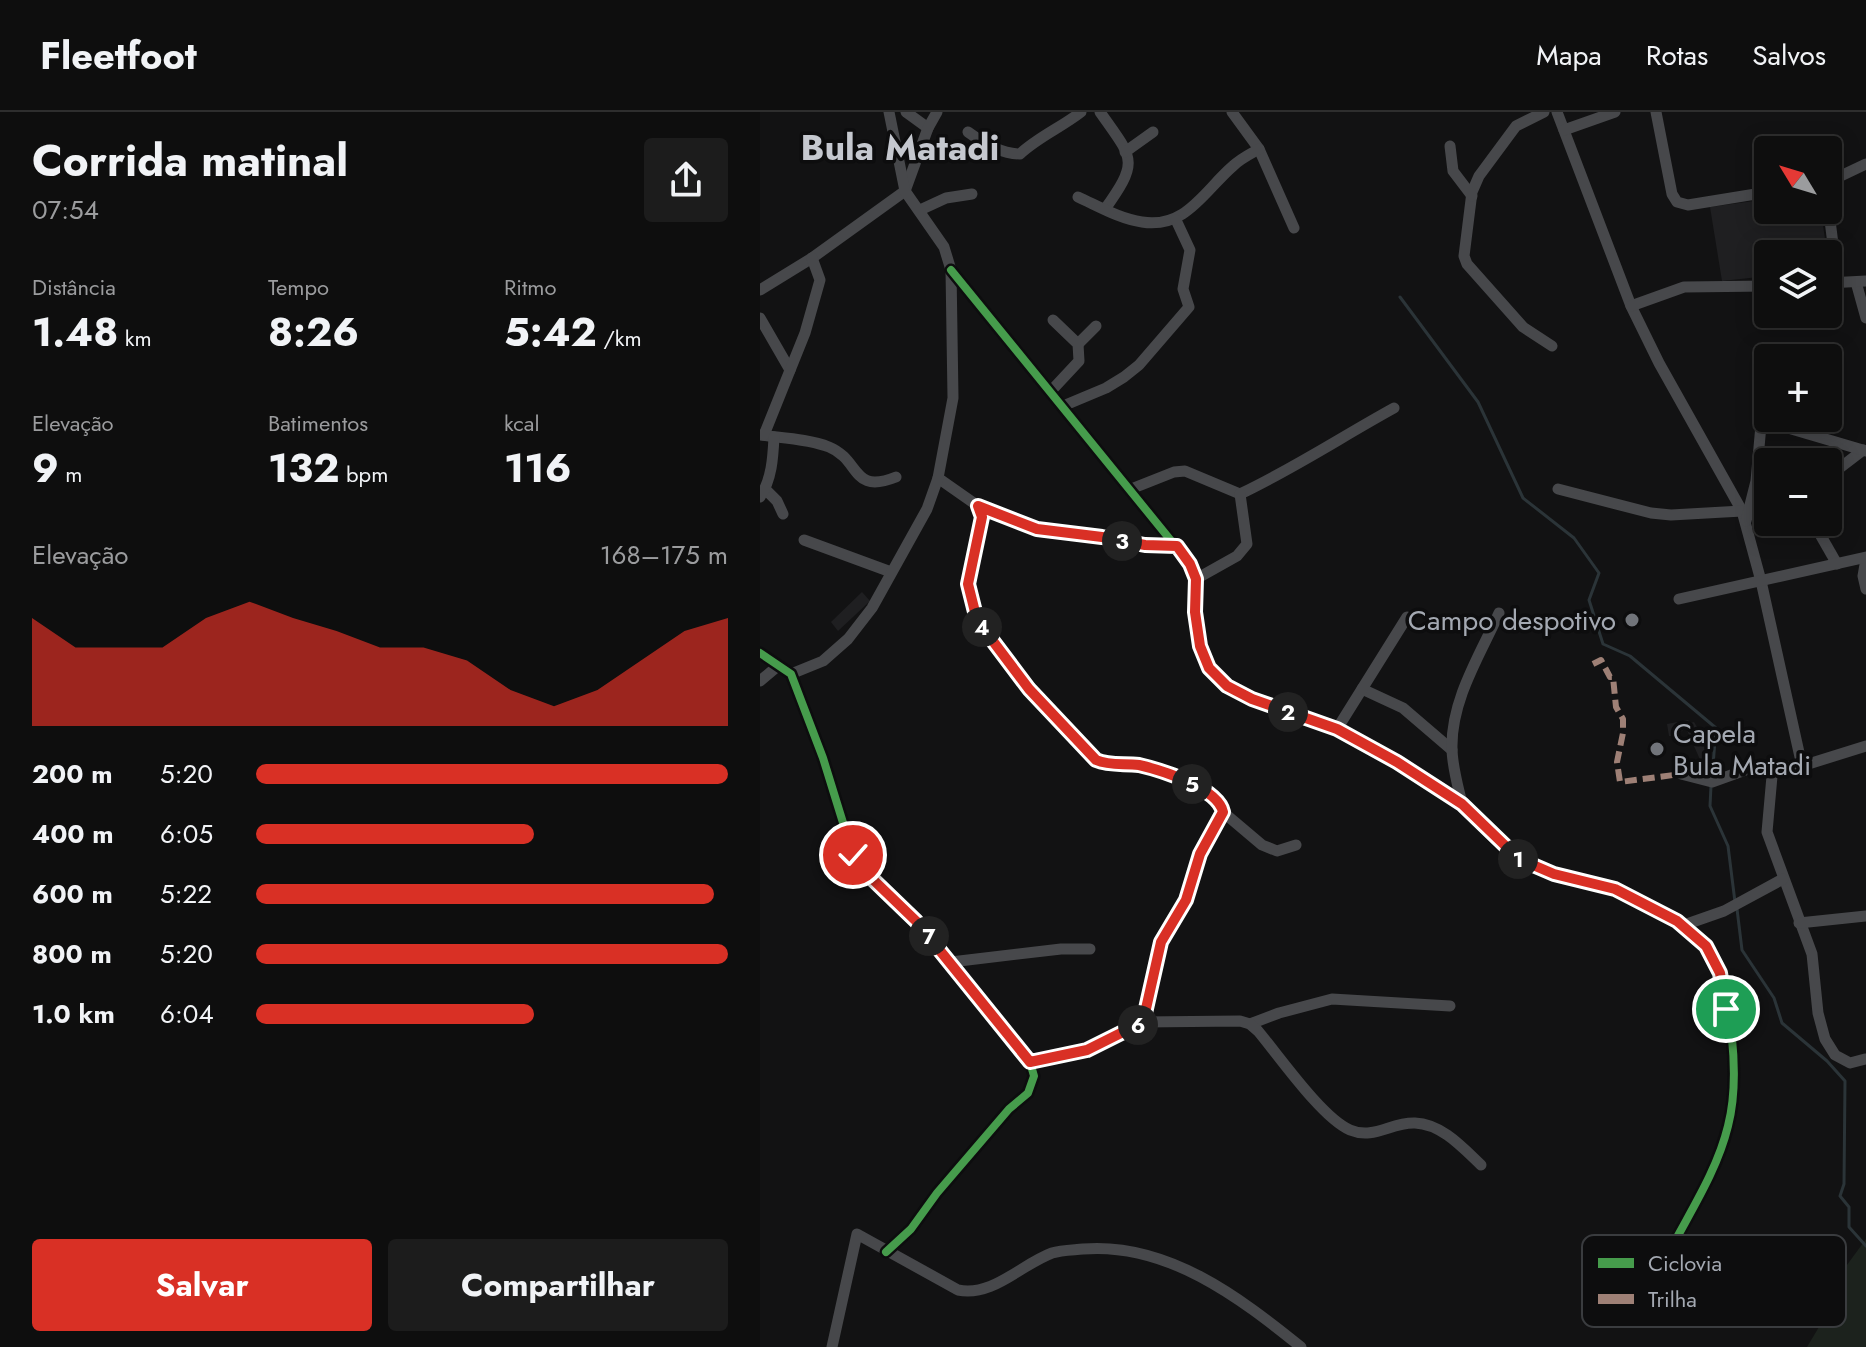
<!DOCTYPE html>
<html lang="pt">
<head>
<meta charset="utf-8">
<style>
  :root { --surface:#0e0e0e; --page:#1c1c1c; --text:#f1f3f6; --muted:#9b9c9e; --line:#2e2e2e; --accent:#d93025 }
  body { margin:0; font-family:Jost,sans-serif; background:var(--page); color:var(--text); height:100vh; display:flex; flex-direction:column; font-size:30px; white-space:nowrap }
  * { box-sizing:border-box; margin:0 }
  p { font-size:26px; color:var(--muted) }
  .icon { flex:none; width:44px; height:44px; fill:none; stroke:currentColor; stroke-width:2; stroke-linecap:round; stroke-linejoin:round }
  .map { position:relative; flex:1; overflow:hidden }
  .details { display:flex; flex-direction:column; background:var(--surface); width:760px }
  .details>* { flex:none }
  .needle { width:52px; rotate:308deg }
  .controls { position:absolute; left:994px; top:24px; display:grid; gap:16px }
  .controls a { display:grid; place-items:center; width:88px; height:88px; border-radius:8px; background:var(--surface); box-shadow:0 4px 20px #0003,0 0 0 2px var(--line); font-size:40px }
  .pin { position:absolute; display:grid; place-items:center; width:68px; height:68px; color:#fff; margin:-34px; border:4px solid #fff; border-radius:50%; box-shadow:0 2px 8px #0007 }
  .km { position:absolute; width:40px; height:40px; margin:-20px; border-radius:50%; background:#222; color:#fff; font-size:22px; line-height:40px; text-align:center }
  .round { display:grid; place-items:center; flex:none; width:84px; height:84px; border-radius:8px; background:var(--page) }
  .overview { display:flex; align-items:center; justify-content:space-between; height:136px; padding:0 32px }
  h1 { font-size:44px; font-weight:700; line-height:60px }
  .stats { display:grid; grid-template-columns:repeat(3,1fr); gap:12px; height:136px; padding:8px 32px }
  .stats div { display:grid; align-content:center }
  .stats b { font-size:40px; font-weight:700 }
  .stats small { font-size:22px; font-weight:400 }
  .stats p { font-size:22px }
  .chart { height:224px; padding:16px 32px }
  .chart p { display:flex; justify-content:space-between }
  .chart svg { width:100%; height:144px; margin-top:8px; fill:var(--accent); opacity:.7 }
  .action { display:flex; gap:16px; margin-top:auto; padding:16px 32px }
  .action a { flex:1; height:92px; border-radius:8px; background:var(--accent); color:#fff; font-size:32px; font-weight:700; line-height:92px; text-align:center }
  .action a+a { background:var(--page); color:var(--text) }
  ul { padding:0 32px; list-style:none; font-size:26px }
  li { display:grid; grid-template-columns:128px 96px 1fr; align-items:center; height:60px }
  li i { height:20px; border-radius:10px; background:var(--accent) }
  header { display:flex; align-items:center; gap:48px; box-sizing:border-box; height:112px; padding:0 40px; background:var(--surface); border-bottom:2px solid var(--line) }
  header strong { font-size:38px }
  nav { display:flex; gap:44px; margin-inline-start:auto; font-size:28px }
  main { display:flex; flex:1; min-height:0 }
  .map>svg:first-child { display:block }
</style>
</head>
<body>
<header>
<strong>Fleetfoot</strong>
<nav><a>Mapa</a><a>Rotas</a><a>Salvos</a></nav>
</header>
<main>
<section class="details">
<div class="overview"><div><h1>Corrida matinal</h1><p>07:54</p></div><a class="round"><svg class="icon" aria-label="share" viewBox="0 0 24 24"><path d="M12 15V3M7 8l5-5 5 5M5 13v7h14v-7"/></svg></a></div>
<div class="stats">
<div><p>Distância</p><b>1.48<small> km</small></b></div>
<div><p>Tempo</p><b>8:26</b></div>
<div><p>Ritmo</p><b>5:42<small> /km</small></b></div>
</div>
<div class="stats">
<div><p>Elevação</p><b>9<small> m</small></b></div>
<div><p>Batimentos</p><b>132<small> bpm</small></b></div>
<div><p>kcal</p><b>116</b></div>
</div>
<div class="chart"><p><span>Elevação</span>168–175 m</p>
<svg viewBox="0 0 160 44" preserveAspectRatio="none"><path d="M0 44V11L10 20L20 20L30 20L40 11L50 6L60 11L70 15L80 20L90 20L100 24L110 33L120 38L130 33L140 24L150 15L160 11V44z"/></svg>
</div>
<ul>
<li><b>200 m</b>5:20<i style="width:100%"></i></li>
<li><b>400 m</b>6:05<i style="width:59%"></i></li>
<li><b>600 m</b>5:22<i style="width:97%"></i></li>
<li><b>800 m</b>5:20<i style="width:100%"></i></li>
<li><b>1.0 km</b>6:04<i style="width:59%"></i></li>
</ul>
<div class="action"><a>Salvar</a><a>Compartilhar</a></div>
</section>
<div class="map">
<svg width="1106" height="1235" viewBox="0 0 1106 1235">
  <rect width="100%" height="100%" fill="#121213"/>
  <g fill="#1f1f21">
    <path d="M1008,87V98H1061L1067,142H1008V164L962,169L950,95Z"/>
    <path d="M102,480L110,489L78,519L71,510Z"/>
    <path d="M928,608L930,611L934,610L950,636L946,639L948,649L942,652L926,616L919,621L920,624H909L907,612Z"/>
  </g>
  <path fill="#1c221d" d="M1106,1127V1235H1047L1071,1195L1065,1183Z"/>
  <g fill="none" stroke-linecap="round" stroke-linejoin="round">
    <g stroke="#2b3438" stroke-width="3">
      <path d="M640,185L718,290L763,386L814,426L839,461L829,488L843,532L870,544L956,616L952,666"/>
      <path d="M951,674L950,694L968,734L975,790"/>
      <path d="M977,797L982,838L1014,886L1022,911L1067,949L1085,969L1084,1072L1080,1084L1089,1095V1115L1106,1134"/>
    </g>
    <g stroke="#47484b" stroke-width="11">
      <path d="M146,0L168,16"/>
      <path d="M340,0C373,47 380,48 345,97"/>
      <path d="M472,0L499,37L534,116"/>
      <path d="M784,0L756,14L719,64L712,80L704,144L707,152L763,215L792,234"/>
      <path d="M797,0L871,194L899,251L982,399L1001,469L1042,654"/>
      <path d="M896,0L912,82L917,90L928,93L1008,80"/>
      <path d="M804,18L855,0"/>
      <path d="M208,20C223,31 241,42 260,42C278,25 302,15 321,0"/>
      <path d="M690,34L693,59L712,84"/>
      <path d="M365,40L393,20"/>
      <path d="M1068,70L1106,52"/>
      <path d="M318,85C338,94 360,107 382,110C426,117 444,79 473,54C480,47 490,42 499,37"/>
      <path d="M1068,93L1078,171"/>
      <path d="M160,98L186,86L212,82"/>
      <path d="M191,158L430,452C443,484 428,526 450,557C479,596 539,598 579,618C610,633 640,651 668,670C680,677 693,684 703,693C722,710 738,735 760,748C788,764 821,768 852,777C867,781 882,789 896,797C914,807 936,819 947,837C973,878 980,968 968,1014C958,1055 935,1092 915,1129"/>
      <path d="M1096,170L1106,206"/>
      <path d="M1068,171L1106,169"/>
      <path d="M0,178L52,146L145,79L168,16L177,0"/>
      <path d="M871,194L924,175L1008,174"/>
      <path d="M0,206L30,258"/>
      <path d="M318,232L336,214"/>
      <path d="M291,279L319,249L318,232L293,208"/>
      <path d="M303,294L346,276L364,265L379,253L429,195L423,177L430,138L416,108"/>
      <path d="M0,323C22,326 49,327 69,335C101,348 91,383 136,365"/>
      <path d="M4,323L45,221L60,168L52,146"/>
      <path d="M1068,365L1103,338"/>
      <path d="M178,366L218,394L222,405L208,472L217,508L269,577L336,648C350,654 364,650 379,653C401,658 459,676 463,700L440,742L426,788L401,830L383,910"/>
      <path d="M5,377L17,389L23,402"/>
      <path d="M371,377L414,360L425,359L480,382"/>
      <path d="M798,377L891,401L911,403L982,399"/>
      <path d="M480,382C533,357 583,324 634,296"/>
      <path d="M0,385C12,367 13,345 14,325"/>
      <path d="M218,394L277,417L385,433L417,434"/>
      <path d="M986,409L996,369L1001,313L1015,312L1106,339"/>
      <path d="M1053,410L1077,452"/>
      <path d="M44,428L131,460"/>
      <path d="M1106,447L1103,464L1106,477"/>
      <path d="M436,467L477,444L487,432L480,382"/>
      <path d="M919,487L1106,445"/>
      <path d="M0,541L31,562L63,646L93,743L100,755L156,809L270,950L274,964L268,981L249,997L177,1081L151,1117L126,1140"/>
      <path d="M31,562L63,549L88,527L112,496L167,397L178,366L193,286L191,158L184,135L145,79L129,0"/>
      <path d="M0,569L19,553"/>
      <path d="M602,577L643,596L692,638"/>
      <path d="M577,617L647,505"/>
      <path d="M1013,653L1007,720L1052,842L1058,901L1065,927L1075,943L1090,951L1105,947"/>
      <path d="M921,662L952,670L991,656L1042,654L1106,634"/>
      <path d="M702,692C698,674 692,654 692,636C691,588 720,543 739,501"/>
      <path d="M463,700L502,733L517,739L536,733"/>
      <path d="M1039,811L1106,804"/>
      <path d="M924,813L964,799L1023,767"/>
      <path d="M191,850L301,837H330"/>
      <path d="M490,912L519,901L572,887L690,894"/>
      <path d="M270,950L327,938L383,910L480,909L490,912L498,919C519,944 562,1006 590,1018C614,1028 631,1010 655,1011C682,1012 703,1036 721,1053"/>
      <path d="M72,1235L97,1122L198,1178C233,1185 260,1153 292,1141C301,1138 313,1138 323,1137C407,1130 479,1185 541,1235"/>
    </g>
    <path stroke="#9e8076" stroke-width="6" stroke-dasharray="12 6" stroke-linecap="butt" d="M833,552L841,548L850,565H853L856,595L863,607V621L857,650L860,670L921,662"/>
    <defs>
      <g id="cycleway">
        <path d="M191,158L430,452C443,484 428,526 450,557C479,596 539,598 579,618C610,633 640,651 668,670C680,677 693,684 703,693C722,710 738,735 760,748C788,764 821,768 852,777C867,781 882,789 896,797C914,807 936,819 947,837C973,878 980,968 968,1014C958,1055 935,1092 915,1129"/>
        <path d="M0,541L31,562L63,646L93,743L100,755L156,809L270,950L274,964L268,981L249,997L177,1081L151,1117L126,1140"/>
      </g>
    </defs>
    <use href="#cycleway" stroke="#0d0d0e" stroke-width="13"/>
    <use href="#cycleway" stroke="#469c4c" stroke-width="8"/>
  </g>
  <g fill="none" stroke-linecap="round" stroke-linejoin="round">
    <defs>
      <path id="route" d="M93,743L100,755L156,809L270,950L327,938L383,910L401,830L426,788L440,742L463,700C458,676 401,658 379,653C364,651 350,654 336,648L269,577L217,508L208,472L222,405L218,394L277,417L342,425L385,433L417,434L430,452L436,467L435,500L440,534L449,556L467,574L492,587L577,617L637,650L702,692L759,747L794,762L855,777L917,809L946,834L960,861L966,897"/>
    </defs>
    <use href="#route" stroke="#fff" stroke-width="16"/>
    <use href="#route" stroke="#d93025" stroke-width="10"/>
  </g>
  <g fill="#71747a" stroke="#0d0d0e" stroke-width="3">
    <circle cx="872" cy="508" r="8"/>
    <circle cx="897" cy="637" r="8"/>
  </g>
  <g text-anchor="middle" dominant-baseline="central" stroke-width="7" stroke-linejoin="round" paint-order="stroke">
    <g font-size="28" fill="#a4a9b2" stroke="#0d0d0e" text-anchor="end">
      <text x="856" y="508">Campo despotivo</text>
      <text x="913" y="621" text-anchor="start">Capela<tspan x="913" dy="32">Bula Matadi</tspan></text>
    </g>
    <g font-size="36" font-weight="bold" fill="#c5c8cf" stroke="#0d0d0e">
      <text x="140" y="35">Bula Matadi</text>
    </g>
  </g>
  <rect x="822" y="1123" width="264" height="92" rx="12" fill="#0d0d0e" stroke="#3a3c3f" stroke-width="2"/>
  <rect x="838" y="1146" width="36" height="10" fill="#469c4c"/>
  <rect x="838" y="1182" width="36" height="10" fill="#9e8076"/>
  <g font-size="22" fill="#a4a9b2">
    <text x="888" y="1159">Ciclovia</text>
    <text x="888" y="1195">Trilha</text>
  </g>
</svg>
<div class="controls">
<a><svg class="needle" viewBox="-14 -14 28 28"><path d="M0-13l5 13h-10z" fill="#e53935"/><path d="M0 13l5-13h-10z" fill="#9b9c9e"/></svg></a>
<a><svg class="icon" aria-label="layers" viewBox="0 0 24 24"><path d="M12 4l9 5-9 5-9-5zM3 14l9 5 9-5"/></svg></a>
<a>+</a>
<a>−</a>
</div>
<div class="pin" style="left:966px;top:897px;background:#1e9e55"><svg class="icon" aria-label="arrive" viewBox="0 0 24 24"><path d="M6 21V4h12l-3 4 3 4H6"/></svg></div>
<div class="pin" style="left:93px;top:743px;background:#d93025"><svg class="icon" aria-label="check" viewBox="0 0 24 24"><path d="M5 12l5 5 9-10"/></svg></div>
<b class="km" style="left:758px;top:747px">1</b>
<b class="km" style="left:528px;top:600px">2</b>
<b class="km" style="left:362px;top:429px">3</b>
<b class="km" style="left:222px;top:515px">4</b>
<b class="km" style="left:432px;top:672px">5</b>
<b class="km" style="left:378px;top:913px">6</b>
<b class="km" style="left:169px;top:824px">7</b>
</div>
</main>
</body>
</html>
